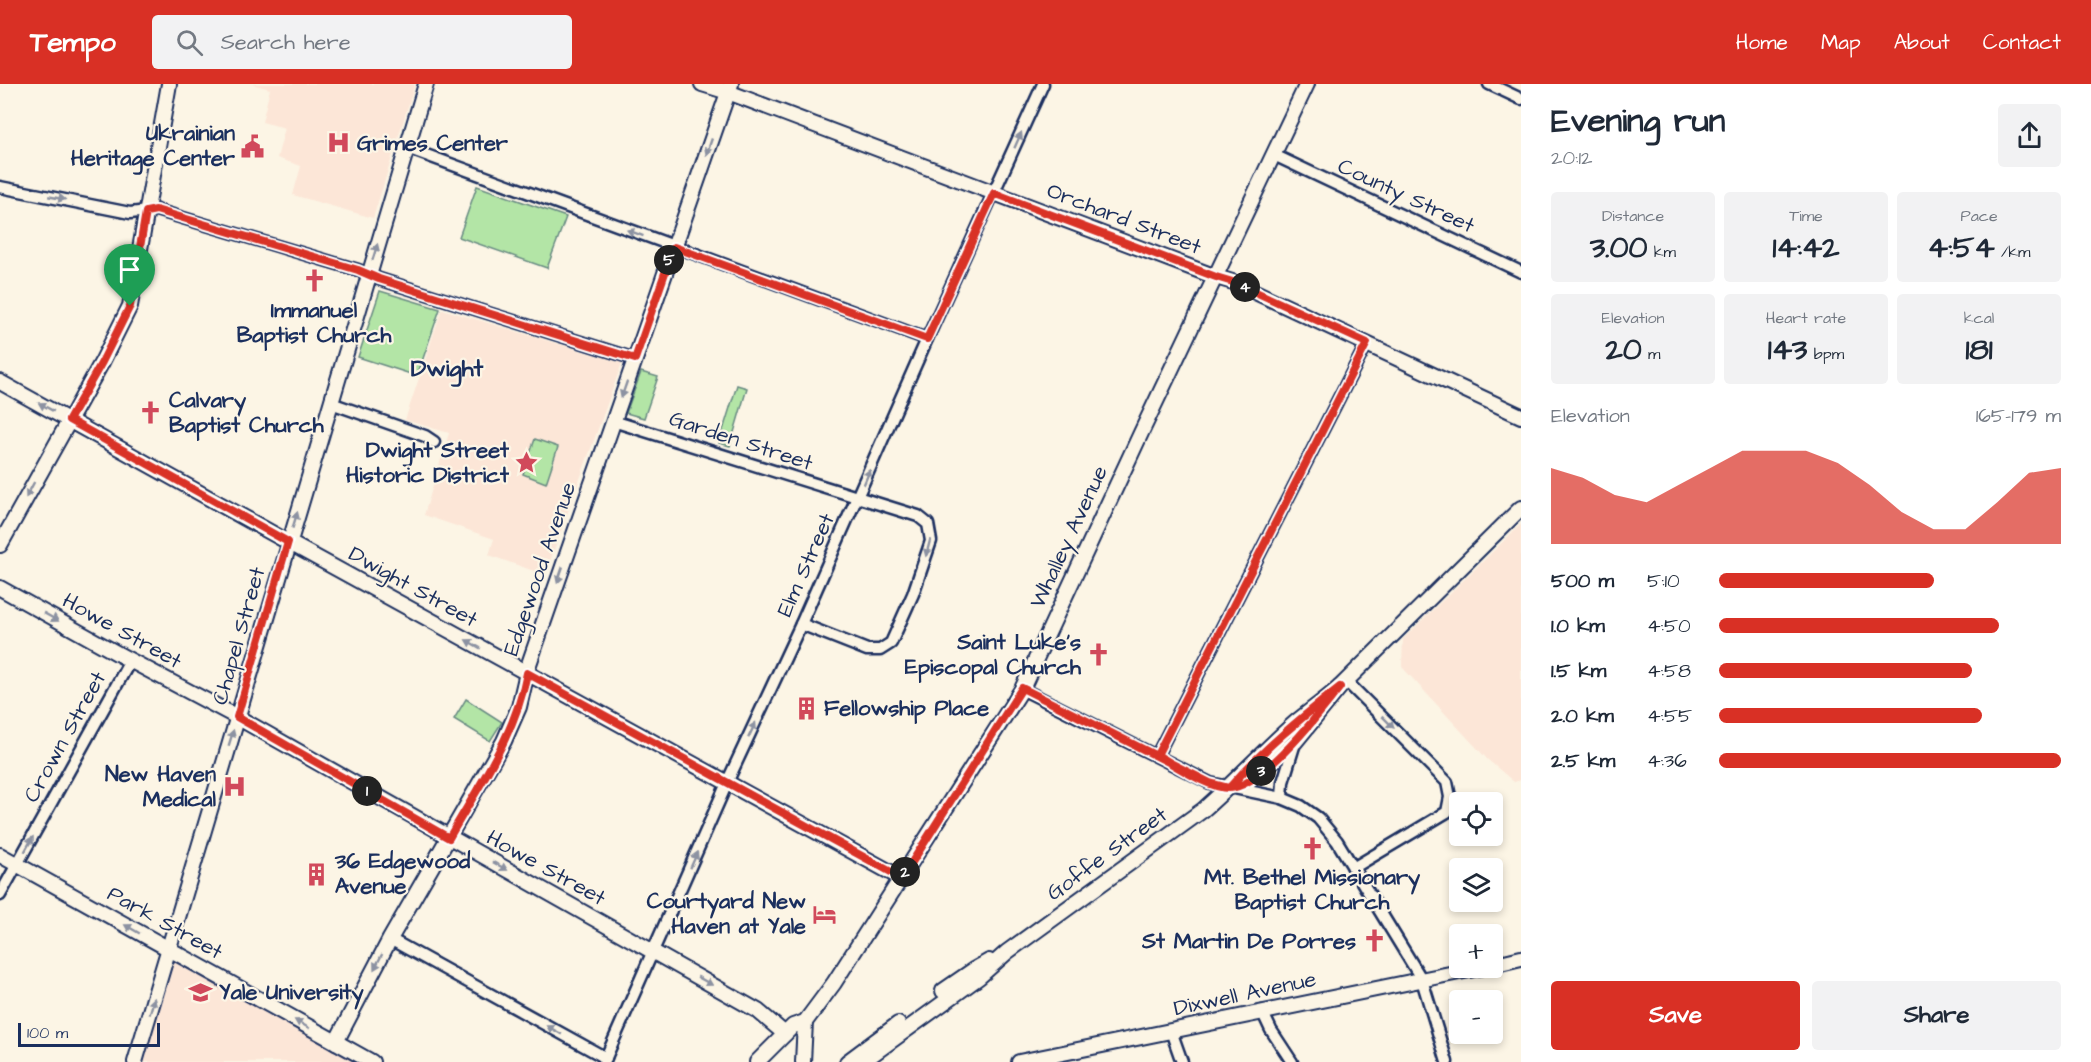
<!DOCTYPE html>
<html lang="en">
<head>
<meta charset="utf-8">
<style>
  :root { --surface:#fff; --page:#f2f2f3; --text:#1f2937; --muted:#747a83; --accent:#d93025 }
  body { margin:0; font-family:"Architects Daughter",sans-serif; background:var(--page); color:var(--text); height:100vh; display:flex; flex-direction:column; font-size:22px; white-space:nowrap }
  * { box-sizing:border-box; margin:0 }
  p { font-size:20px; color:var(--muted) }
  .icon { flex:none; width:33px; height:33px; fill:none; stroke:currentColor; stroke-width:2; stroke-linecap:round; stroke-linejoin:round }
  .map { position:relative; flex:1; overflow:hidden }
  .details { display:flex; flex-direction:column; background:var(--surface); width:570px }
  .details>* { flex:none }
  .fabs { position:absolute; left:1449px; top:708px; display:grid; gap:12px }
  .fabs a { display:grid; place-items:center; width:54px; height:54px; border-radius:6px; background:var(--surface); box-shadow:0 3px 9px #0003; font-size:30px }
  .scale { position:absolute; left:18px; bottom:15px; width:142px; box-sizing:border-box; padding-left:6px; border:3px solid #1b2f5e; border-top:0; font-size:16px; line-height:21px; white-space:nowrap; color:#1b2f5e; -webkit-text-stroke:4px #fcf5e5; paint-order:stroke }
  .pin { position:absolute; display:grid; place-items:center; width:51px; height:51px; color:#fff; margin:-62px -26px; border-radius:50% 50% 50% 0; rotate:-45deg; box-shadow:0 0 6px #0007 }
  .pin .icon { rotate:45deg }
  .km { position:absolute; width:30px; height:30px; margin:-15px; border-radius:50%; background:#222; color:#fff; font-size:16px; line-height:30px; text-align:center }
  .round { display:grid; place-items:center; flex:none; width:63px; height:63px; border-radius:6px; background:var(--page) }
  .summary { display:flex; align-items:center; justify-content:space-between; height:102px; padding:0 30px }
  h1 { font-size:33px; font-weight:700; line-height:45px }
  .figures { display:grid; grid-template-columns:repeat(3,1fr); gap:9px; height:102px; padding:6px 30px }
  .figures div { display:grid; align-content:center; border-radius:6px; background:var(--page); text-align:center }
  .figures b { font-size:30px; font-weight:700 }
  .figures small { font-size:16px; font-weight:400 }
  .figures p { font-size:16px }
  .chart { height:168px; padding:12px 30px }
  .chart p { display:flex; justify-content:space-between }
  .chart svg { width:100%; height:108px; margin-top:6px; fill:var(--accent); opacity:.7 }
  .cta { display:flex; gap:12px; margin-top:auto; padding:12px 30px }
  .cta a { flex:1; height:69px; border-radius:6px; background:var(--accent); color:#fff; font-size:24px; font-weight:700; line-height:69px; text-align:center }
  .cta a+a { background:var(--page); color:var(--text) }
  ul { padding:0 30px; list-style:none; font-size:20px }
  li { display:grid; grid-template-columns:96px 72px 1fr; align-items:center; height:45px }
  li i { height:15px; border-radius:8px; background:var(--accent) }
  header { display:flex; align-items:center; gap:36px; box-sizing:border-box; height:84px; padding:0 30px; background:var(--accent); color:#fff }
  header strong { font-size:28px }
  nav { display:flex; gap:33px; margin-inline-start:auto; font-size:21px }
  .search { width:420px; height:54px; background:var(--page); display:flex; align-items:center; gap:15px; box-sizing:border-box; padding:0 21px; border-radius:6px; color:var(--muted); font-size:22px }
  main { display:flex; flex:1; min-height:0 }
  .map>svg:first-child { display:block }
</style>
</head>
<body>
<header>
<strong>Tempo</strong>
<div class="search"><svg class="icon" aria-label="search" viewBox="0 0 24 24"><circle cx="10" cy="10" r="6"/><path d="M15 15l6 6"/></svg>Search here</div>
<nav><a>Home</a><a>Map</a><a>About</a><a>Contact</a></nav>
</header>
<main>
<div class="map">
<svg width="1521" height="978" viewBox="0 0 1521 978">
  <rect width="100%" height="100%" fill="#fcf5e5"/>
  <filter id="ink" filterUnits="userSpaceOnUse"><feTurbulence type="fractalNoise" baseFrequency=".0167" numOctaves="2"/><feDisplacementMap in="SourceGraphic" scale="12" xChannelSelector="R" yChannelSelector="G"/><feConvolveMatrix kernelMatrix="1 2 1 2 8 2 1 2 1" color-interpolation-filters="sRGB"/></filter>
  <g filter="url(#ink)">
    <g fill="#fce6d7">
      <path d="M252,0H415L373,134L293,111L301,82L277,74L285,44L262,38L270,5Z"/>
      <path d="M442,225L622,279L545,491L489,471L494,455L424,431L449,349L405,336Z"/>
      <path d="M1521,440V696L1514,698L1488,676L1402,583V579L1403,555Z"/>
      <path d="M168,865L372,978H135Z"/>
    </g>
    <g fill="#b3e5a6" stroke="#678a82" stroke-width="1.5">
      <path d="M477,102L566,133L547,184L459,153Z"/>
      <path d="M380,207L440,225L417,292L358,273Z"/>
      <path d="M641,288L658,293L644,334L626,329Z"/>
      <path d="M737,301L747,304L730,362L719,359Z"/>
      <path d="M535,355L558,363L546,399L523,390Z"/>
      <path d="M466,615L502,638L490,657L454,635Z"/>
    </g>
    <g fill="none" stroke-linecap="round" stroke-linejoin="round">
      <defs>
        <g id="minor">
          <path d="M1489,0L1521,15"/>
          <path d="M407,64L927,255"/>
          <path d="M1274,71L1521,188"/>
          <path d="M0,103L130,129L156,126L358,186L379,195L635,275"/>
          <path d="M331,319L425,352L434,358"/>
          <path d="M613,337L918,432L928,440L931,457L913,510L891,559L880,566H867L801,540"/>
          <path d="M1346,597L1447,698L1450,713L1447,728L1353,784"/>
          <path d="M1022,605L1210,699L1282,714L1301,722L1318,734L1337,757L1422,896L1447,978"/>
          <path d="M1157,671L1367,259"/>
          <path d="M1282,714L1283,698L1295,659"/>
          <path d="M0,811L130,577"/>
          <path d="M390,855L606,974"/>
          <path d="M1262,927L1271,946L1292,978"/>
          <path d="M1171,947L1182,978"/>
          <path d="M604,978L731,690L801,540L927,255L1043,0"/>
        </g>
        <g id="major">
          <path d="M702,0L728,8L1216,193L1236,199L1521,332"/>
          <path d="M0,298L288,458L901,794"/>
          <path d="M0,461L102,278L130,222L169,0"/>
          <path d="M0,504L122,572L237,633L758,927L785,950"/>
          <path d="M1230,703L1249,697L1295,658L1340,603L1521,424"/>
          <path d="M0,771L372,978"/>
          <path d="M1492,881L1521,874"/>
          <path d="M943,907L975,885L989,877"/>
          <path d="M336,958L390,855L504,657L519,623L529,580L731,0"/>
          <path d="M135,978L426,0"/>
          <path d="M757,978L793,942L805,938L834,899L1022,605L1141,349L1307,0"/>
          <path d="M803,978L805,938"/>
          <path d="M847,978L898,940"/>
          <path d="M862,978L979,893L1007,868L1203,726C1235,698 1264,666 1296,638C1311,626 1326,615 1340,603"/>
          <path d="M1019,978L1479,884"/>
        </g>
      </defs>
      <use href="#minor" stroke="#1b2f5e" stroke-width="15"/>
      <use href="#major" stroke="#1b2f5e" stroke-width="18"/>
      <use href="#minor" stroke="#fcf5e5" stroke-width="10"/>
      <use href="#major" stroke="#fcf5e5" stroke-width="14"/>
    </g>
    <defs><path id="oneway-solid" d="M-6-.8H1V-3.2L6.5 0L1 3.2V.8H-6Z" transform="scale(1.5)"/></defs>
    <g fill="#8c92a2">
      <use href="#oneway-solid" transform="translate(1018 56) rotate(-66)"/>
      <use href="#oneway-solid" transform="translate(709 63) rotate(109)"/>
      <use href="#oneway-solid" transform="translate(57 114) rotate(11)"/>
      <use href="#oneway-solid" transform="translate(635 149) rotate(-160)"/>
      <use href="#oneway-solid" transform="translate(375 168) rotate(-73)"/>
      <use href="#oneway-solid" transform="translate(624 306) rotate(109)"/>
      <use href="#oneway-solid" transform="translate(46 323) rotate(-151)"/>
      <use href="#oneway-solid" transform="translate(867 393) rotate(-67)"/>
      <use href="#oneway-solid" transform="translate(30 406) rotate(118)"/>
      <use href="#oneway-solid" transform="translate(295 436) rotate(-73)"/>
      <use href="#oneway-solid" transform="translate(928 464) rotate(105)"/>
      <use href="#oneway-solid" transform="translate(560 491) rotate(109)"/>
      <use href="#oneway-solid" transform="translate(51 533) rotate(29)"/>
      <use href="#oneway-solid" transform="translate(473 560) rotate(-151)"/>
      <use href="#oneway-solid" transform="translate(1388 638) rotate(45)"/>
      <use href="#oneway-solid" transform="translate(752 646) rotate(-65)"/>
      <use href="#oneway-solid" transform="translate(231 654) rotate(-73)"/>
      <use href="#oneway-solid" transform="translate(29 760) rotate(-61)"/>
      <use href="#oneway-solid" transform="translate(694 776) rotate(-66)"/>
      <use href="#oneway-solid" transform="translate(500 782) rotate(29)"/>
      <use href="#oneway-solid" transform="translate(132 845) rotate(-150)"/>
      <use href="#oneway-solid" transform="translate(378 878) rotate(118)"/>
      <use href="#oneway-solid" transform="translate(705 897) rotate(29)"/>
      <use href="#oneway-solid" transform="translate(152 922) rotate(-74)"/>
      <use href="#oneway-solid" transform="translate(302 940) rotate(-150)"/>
      <use href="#oneway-solid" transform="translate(554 946) rotate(-151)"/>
    </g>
  </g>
  <g fill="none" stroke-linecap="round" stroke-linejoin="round" filter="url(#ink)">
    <defs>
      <path id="route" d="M130,222L102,278L69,336L288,458L237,633L449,754C479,701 516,650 527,589L902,794L1022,604L1210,699L1229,704C1262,666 1301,634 1340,603C1320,629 1262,703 1229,704C1208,704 1175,681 1157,671L1367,259L1236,199L1216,193L994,109L927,255L674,163L635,275L379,195L358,186L156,126L146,128L130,222"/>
    </defs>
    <use href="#route" stroke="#fff" stroke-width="12"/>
    <use href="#route" stroke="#d93025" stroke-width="8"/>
  </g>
  <defs>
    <symbol id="hospital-bare" viewBox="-9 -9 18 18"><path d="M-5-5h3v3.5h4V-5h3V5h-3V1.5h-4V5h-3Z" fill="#d1495b" stroke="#fcf5e5" stroke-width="2.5" paint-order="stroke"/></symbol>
    <symbol id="civic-bare" viewBox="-9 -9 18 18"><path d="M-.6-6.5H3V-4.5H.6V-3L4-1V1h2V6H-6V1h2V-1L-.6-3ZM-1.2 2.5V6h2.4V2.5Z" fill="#d1495b" stroke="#fcf5e5" stroke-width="2.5" paint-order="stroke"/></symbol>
    <symbol id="church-bare" viewBox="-9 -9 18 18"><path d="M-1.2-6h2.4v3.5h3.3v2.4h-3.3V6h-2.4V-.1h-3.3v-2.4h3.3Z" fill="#d1495b" stroke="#fcf5e5" stroke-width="2.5" paint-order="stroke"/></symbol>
    <symbol id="sight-bare" viewBox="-9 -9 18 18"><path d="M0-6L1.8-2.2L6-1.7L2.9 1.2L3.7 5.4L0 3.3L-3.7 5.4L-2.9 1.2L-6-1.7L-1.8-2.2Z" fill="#d1495b" stroke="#fcf5e5" stroke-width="2.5" paint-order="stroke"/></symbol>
    <symbol id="building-bare" viewBox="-9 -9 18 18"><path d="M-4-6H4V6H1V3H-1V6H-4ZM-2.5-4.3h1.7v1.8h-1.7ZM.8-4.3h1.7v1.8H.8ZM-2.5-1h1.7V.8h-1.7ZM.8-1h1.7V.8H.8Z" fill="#d1495b" stroke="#fcf5e5" stroke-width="2.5" paint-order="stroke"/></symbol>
    <symbol id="hotel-bare" viewBox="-9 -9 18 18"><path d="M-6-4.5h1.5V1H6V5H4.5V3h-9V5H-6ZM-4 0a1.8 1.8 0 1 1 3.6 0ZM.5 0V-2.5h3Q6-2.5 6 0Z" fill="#d1495b" stroke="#fcf5e5" stroke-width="2.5" paint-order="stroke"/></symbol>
    <symbol id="university-bare" viewBox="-9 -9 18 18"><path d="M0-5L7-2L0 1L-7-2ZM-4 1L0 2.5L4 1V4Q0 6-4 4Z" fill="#d1495b" stroke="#fcf5e5" stroke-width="2.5" paint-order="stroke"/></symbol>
  </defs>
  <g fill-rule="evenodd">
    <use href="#hospital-bare" x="322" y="42" width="33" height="33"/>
    <use href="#civic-bare" x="236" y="46" width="33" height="33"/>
    <use href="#church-bare" x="298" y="180" width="33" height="33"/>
    <use href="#church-bare" x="134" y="312" width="33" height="33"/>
    <use href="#sight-bare" x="510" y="362" width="33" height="33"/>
    <use href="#church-bare" x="1082" y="554" width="33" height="33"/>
    <use href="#building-bare" x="790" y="608" width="33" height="33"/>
    <use href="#hospital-bare" x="218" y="686" width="33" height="33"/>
    <use href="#church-bare" x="1296" y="748" width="33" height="33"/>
    <use href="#building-bare" x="300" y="774" width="33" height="33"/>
    <use href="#hotel-bare" x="808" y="814" width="33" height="33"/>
    <use href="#church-bare" x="1358" y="840" width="33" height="33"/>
    <use href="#university-bare" x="184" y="892" width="33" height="33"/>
  </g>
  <g text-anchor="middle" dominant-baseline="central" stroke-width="4.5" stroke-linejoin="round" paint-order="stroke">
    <g font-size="22" font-weight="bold" fill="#1b2f5e" stroke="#fcf5e5" text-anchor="end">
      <text x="235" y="49">Ukrainian<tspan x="235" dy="25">Heritage Center</tspan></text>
      <text x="357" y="59" text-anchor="start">Grimes Center</text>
      <text x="314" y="226" text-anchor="middle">Immanuel<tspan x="314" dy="25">Baptist Church</tspan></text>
      <text x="169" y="316" text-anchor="start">Calvary<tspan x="169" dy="25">Baptist Church</tspan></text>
      <text x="509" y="366">Dwight Street<tspan x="509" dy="25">Historic District</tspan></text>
      <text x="1081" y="558">Saint Luke's<tspan x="1081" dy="25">Episcopal Church</tspan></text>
      <text x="824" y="624" text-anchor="start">Fellowship Place</text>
      <text x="216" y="690">New Haven<tspan x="216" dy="25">Medical</tspan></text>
      <text x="335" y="777" text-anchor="start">36 Edgewood<tspan x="335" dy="25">Avenue</tspan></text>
      <text x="1312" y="793" text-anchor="middle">Mt. Bethel Missionary<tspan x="1312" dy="25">Baptist Church</tspan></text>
      <text x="806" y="817">Courtyard New<tspan x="806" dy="25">Haven at Yale</tspan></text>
      <text x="1356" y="857">St Martin De Porres</text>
      <text x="219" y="908" text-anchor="start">Yale University</text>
    </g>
    <g font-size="22" fill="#1b2f5e" stroke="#fcf5e5">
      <text transform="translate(1406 112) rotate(25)">County Street</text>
      <text transform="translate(1124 135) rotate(21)">Orchard Street</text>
      <text transform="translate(741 357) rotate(18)">Garden Street</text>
      <text transform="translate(1069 453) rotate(-65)">Whalley Avenue</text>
      <text transform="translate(806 481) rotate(-66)">Elm Street</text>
      <text transform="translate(540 485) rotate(-71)">Edgewood Avenue</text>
      <text transform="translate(413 503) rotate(29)">Dwight Street</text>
      <text transform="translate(122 547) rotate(29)">Howe Street</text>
      <text transform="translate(239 552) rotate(-74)">Chapel Street</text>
      <text transform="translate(65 653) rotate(-61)">Crown Street</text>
      <text transform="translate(1107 770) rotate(-36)">Goffe Street</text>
      <text transform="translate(546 784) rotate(29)">Howe Street</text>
      <text transform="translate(165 839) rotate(29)">Park Street</text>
      <text transform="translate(1245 910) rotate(-12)">Dixwell Avenue</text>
    </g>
    <g font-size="24" font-weight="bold" fill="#1b2f5e" stroke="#fcf5e5">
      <text x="447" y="285">Dwight</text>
    </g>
  </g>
</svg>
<div class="fabs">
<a><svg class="icon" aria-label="locate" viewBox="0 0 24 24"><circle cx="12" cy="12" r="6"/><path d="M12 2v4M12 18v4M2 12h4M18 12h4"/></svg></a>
<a><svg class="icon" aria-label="layers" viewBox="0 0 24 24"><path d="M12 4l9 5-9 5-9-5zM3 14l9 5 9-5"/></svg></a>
<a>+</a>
<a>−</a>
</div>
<div class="scale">100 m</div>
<div class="pin" style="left:130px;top:222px;background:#1e9e55"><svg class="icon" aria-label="arrive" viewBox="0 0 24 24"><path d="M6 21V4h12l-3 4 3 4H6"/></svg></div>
<b class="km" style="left:367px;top:707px">1</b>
<b class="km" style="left:905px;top:788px">2</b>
<b class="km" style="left:1261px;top:687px">3</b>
<b class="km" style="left:1245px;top:203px">4</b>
<b class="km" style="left:669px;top:176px">5</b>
</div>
<section class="details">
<div class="summary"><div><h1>Evening run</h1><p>20:12</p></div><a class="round"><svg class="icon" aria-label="share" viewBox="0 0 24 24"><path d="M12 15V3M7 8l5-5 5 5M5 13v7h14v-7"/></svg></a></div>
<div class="figures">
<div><p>Distance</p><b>3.00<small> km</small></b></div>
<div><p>Time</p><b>14:42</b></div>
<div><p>Pace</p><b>4:54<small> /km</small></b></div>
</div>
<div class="figures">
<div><p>Elevation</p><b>20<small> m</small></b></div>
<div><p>Heart rate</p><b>143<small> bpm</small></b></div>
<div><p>kcal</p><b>181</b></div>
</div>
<div class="chart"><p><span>Elevation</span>165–179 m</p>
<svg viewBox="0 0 160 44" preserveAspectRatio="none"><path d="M0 44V13L10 17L20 24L30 27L40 20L50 13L60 6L70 6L80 6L90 11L100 20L110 31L120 38L130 38L140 27L150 15L160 13V44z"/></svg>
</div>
<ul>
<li><b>500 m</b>5:10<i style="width:63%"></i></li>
<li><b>1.0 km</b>4:50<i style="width:82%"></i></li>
<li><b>1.5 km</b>4:58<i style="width:74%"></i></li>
<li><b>2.0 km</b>4:55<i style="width:77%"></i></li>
<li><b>2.5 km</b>4:36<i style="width:100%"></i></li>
</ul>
<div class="cta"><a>Save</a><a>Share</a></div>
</section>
</main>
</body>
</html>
